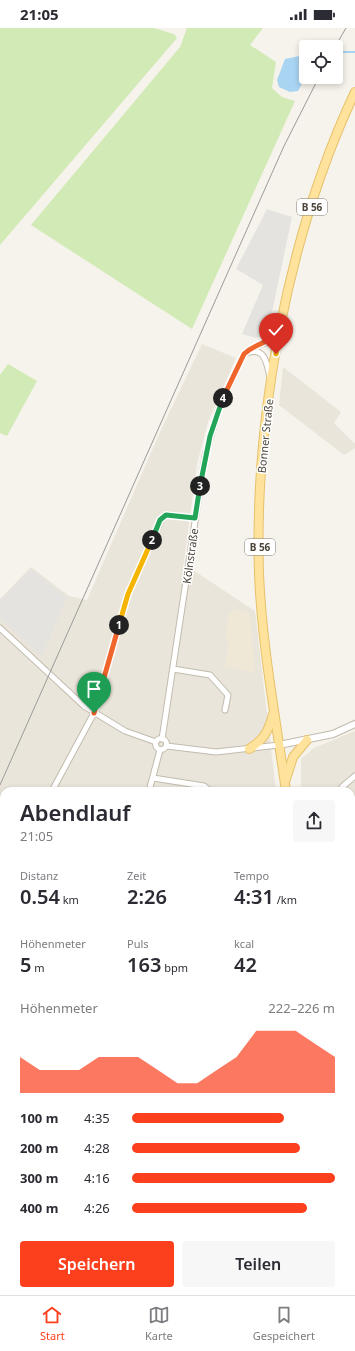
<!DOCTYPE html>
<html lang="de">
<head>
<meta charset="utf-8">
<style>
  :root { --surface:#fff; --page:#f7f7f7; --text:#2b2b33; --muted:#7c7c81; --line:#e1e1e2; --accent:#fc3f1d }
  body { margin:0; font-family:"Noto Sans",sans-serif; background:var(--page); color:var(--text); height:100vh; display:flex; flex-direction:column; font-size:15px; white-space:nowrap }
  * { box-sizing:border-box; margin:0 }
  p { font-size:13px; color:var(--muted) }
  .icon { flex:none; width:22px; height:22px; fill:none; stroke:currentColor; stroke-width:2; stroke-linecap:round; stroke-linejoin:round }
  .map { position:relative; flex:1; overflow:hidden }
  .sheet { position:absolute; left:0px; top:759px; width:355px; height:508px; display:flex; flex-direction:column; background:var(--surface); border-radius:12px 12px 0 0; box-shadow:0 2px 6px #0003 }
  .sheet>* { flex:none }
  .fabs { position:absolute; left:299px; top:12px; display:grid; gap:8px }
  .fabs a { display:grid; place-items:center; width:44px; height:44px; border-radius:4px; background:var(--surface); box-shadow:0 2px 6px #0003; font-size:20px }
  .pin { position:absolute; display:grid; place-items:center; width:34px; height:34px; color:#fff; margin:-41px -17px; border-radius:50% 50% 50% 0; rotate:-45deg; box-shadow:0 0 4px #0007 }
  .pin .icon { rotate:45deg }
  .km { position:absolute; width:20px; height:20px; margin:-10px; border-radius:50%; background:#222; color:#fff; font-size:11px; line-height:20px; text-align:center }
  .round { display:grid; place-items:center; flex:none; width:42px; height:42px; border-radius:4px; background:var(--page) }
  .overview { display:flex; align-items:center; justify-content:space-between; height:68px; padding:0 20px }
  h1 { font-size:22px; font-weight:600; line-height:30px }
  .figures { display:grid; grid-template-columns:repeat(3,1fr); gap:6px; height:68px; padding:4px 20px }
  .figures div { display:grid; align-content:center }
  .figures b { font-size:20px; font-weight:600 }
  .figures small { font-size:11px; font-weight:400 }
  .figures p { font-size:11px }
  .chart { height:112px; padding:8px 20px }
  .chart p { display:flex; justify-content:space-between }
  .chart svg { width:100%; height:72px; margin-top:4px; fill:var(--accent); opacity:.7 }
  .primary-button { display:flex; gap:8px; margin-top:auto; padding:8px 20px }
  .primary-button a { flex:1; height:46px; border-radius:4px; background:var(--accent); color:#fff; font-size:16px; font-weight:600; line-height:46px; text-align:center }
  .primary-button a+a { background:var(--page); color:var(--text) }
  ul { padding:0 20px; list-style:none; font-size:13px }
  li { display:grid; grid-template-columns:64px 48px 1fr; align-items:center; height:30px }
  li i { height:10px; border-radius:5px; background:var(--accent) }
  .status { display:flex; justify-content:space-between; align-items:center; height:28px; padding:0 20px; background:var(--surface); direction:ltr }
  .status svg { height:11px; fill:currentColor }
  .tabs { display:flex; justify-content:space-around; align-items:center; height:56px; border-top:1px solid var(--line); background:var(--surface); font-size:11px; color:var(--muted) }
  .tabs a { display:grid; justify-items:center; gap:2px }
  .tabs .on { color:var(--accent) }
  .map>svg:first-child { display:block }
</style>
</head>
<body>
<div class="status"><b>21:05</b><svg viewBox="0 0 49 12"><path d="M0 12V9h3v3zM5 12V6h3v6zM10 12V3h3v9zM15 12V0h3v12zM26 1h20v11H26zM47 4h2v5h-2z"/></svg></div>
<div class="map">
<svg width="355" height="1267" viewBox="0 0 355 1267">
  <rect width="100%" height="100%" fill="#f6f3ec"/>
  <g fill="#eae5da">
    <path d="M202,316L236,330L208,394L197,436L183,541L193,542L255,583L276,763H4V1263H58L54,1267H0V571L31,539L69,568L87,572L160,404Z"/>
    <path d="M283,339L341,384L334,395L355,416V420L344,427L279,377Z"/>
    <path d="M355,703V964L351,962V763H301V731L314,720Z"/>
    <path d="M355,1153V1264L348,1263H351V1159Z"/>
  </g>
  <g fill="#f7ead8">
    <path d="M351,977L355,979V1152L351,1158Z"/>
    <path d="M113,1263H256L262,1265V1267H110Z"/>
  </g>
  <g fill="#efe8d6">
    <path d="M236,581L250,585L255,644L225,639L229,613L226,612L228,587Z"/>
    <path d="M0,808L4,812V873L0,877Z"/>
  </g>
  <g fill="#d2eab5">
    <path d="M0,0H154L174,6L177,10L0,217Z"/>
    <path d="M187,0H263L250,17L276,34L272,60L282,69L295,73L192,301L31,197L180,19Z"/>
    <path d="M8,336L37,353L7,408L0,405V347Z"/>
  </g>
  <g fill="#e5e3e0">
    <path d="M267,181L292,189L268,303L263,308L256,310L242,306L263,257L236,241Z"/>
    <path d="M31,541L67,570L41,628L0,590V573Z"/>
  </g>
  <path fill="#a9d4f2" d="M299,28L306,31V49L298,63L290,64L279,59L277,52L285,31Z"/>
  <g fill="none" stroke-linecap="round" stroke-linejoin="round">
    <g stroke="#a9d4f2" stroke-width="2">
      <path d="M336,24H355"/>
      <path d="M302,29L306,27"/>
    </g>
    <defs>
      <g id="minor">
        <path d="M247,325C265,318 267,336 270,349"/>
        <path d="M0,600L84,678L125,703L156,714"/>
        <path d="M173,641L210,647L228,667L225,682"/>
        <circle cx="161" cy="716" r="5.5"/>
        <path d="M162,711L205,428L219,380L244,326L250,321L267,314L279,301"/>
        <path d="M167,718L216,724L279,717"/>
        <path d="M153,750L204,758L210,763"/>
        <path d="M52,763L94,685L128,566L161,492L166,487H170L195,490"/>
        <path d="M149,763L160,722"/>
        <path d="M342,763V759L355,748"/>
        <path d="M351,779L355,784"/>
        <path d="M2,805L4,807"/>
        <path d="M351,840L355,837"/>
        <path d="M0,918L4,914"/>
        <path d="M351,931L355,934"/>
        <path d="M0,1035L4,1033"/>
        <path d="M0,1146L4,1143"/>
        <path d="M0,1193L4,1195"/>
        <path d="M0,1249L4,1247"/>
        <path d="M351,1262L355,1263"/>
        <path d="M171,1263L173,1267"/>
        <path d="M7,1267L8,1263"/>
        <path d="M254,1267L255,1263"/>
      </g>
      <g id="tertiary">
        <path d="M279,717L333,706L355,696"/>
        <path d="M304,1263L324,1267"/>
      </g>
      <g id="primary">
        <path d="M249,721C264,712 269,702 273,686"/>
        <path d="M286,751L293,729L307,712"/>
        <path d="M286,763C276,691 262,619 259,546C254,389 288,206 355,64"/>
        <path d="M68,1267L73,1263"/>
      </g>
    </defs>
    <use href="#minor" stroke="#c2bbae" stroke-width="7"/>
    <use href="#tertiary" stroke="#c2bbae" stroke-width="8"/>
    <use href="#primary" stroke="#e6c16a" stroke-width="10"/>
    <use href="#minor" stroke="#fff" stroke-width="5"/>
    <use href="#tertiary" stroke="#fff" stroke-width="6"/>
    <use href="#primary" stroke="#ffe39c" stroke-width="8"/>
    <g stroke="#9a9a9a" stroke-width="1">
      <path d="M335,19L346,0"/>
      <path d="M0,757L284,118L319,49"/>
    </g>
  </g>
  <g fill="none" stroke-linecap="round" stroke-linejoin="round">
    <defs>
      <path id="split-1" d="M94,685L119,597"/>
      <path id="split-2" d="M119,597L128,566L152,512"/>
      <path id="split-3" d="M152,512L160,492L166,487L195,490L200,458"/>
      <path id="split-4" d="M200,458L210,408L223,370"/>
      <path id="split-5" d="M223,370L244,326C257,314 266,318 278,302"/>
      <path id="split-6" d="M276,326L281,298L278,302"/>
    </defs>
    <use href="#split-1" stroke="#fff" stroke-width="8"/>
    <use href="#split-2" stroke="#fff" stroke-width="8"/>
    <use href="#split-3" stroke="#fff" stroke-width="8"/>
    <use href="#split-4" stroke="#fff" stroke-width="8"/>
    <use href="#split-5" stroke="#fff" stroke-width="8"/>
    <use href="#split-6" stroke="#fff" stroke-width="8"/>
    <use href="#split-1" stroke="#f0652b" stroke-width="5"/>
    <use href="#split-2" stroke="#f5b400" stroke-width="5"/>
    <use href="#split-3" stroke="#22a559" stroke-width="5"/>
    <use href="#split-4" stroke="#22a559" stroke-width="5"/>
    <use href="#split-5" stroke="#f0652b" stroke-width="5"/>
    <use href="#split-6" stroke="#f5b400" stroke-width="5"/>
  </g>
  <g text-anchor="middle" dominant-baseline="central" stroke-width="3" stroke-linejoin="round" paint-order="stroke">
    <g fill="#fff" stroke="#817c74" stroke-width="1">
      <rect x="297" y="171" width="30" height="16" rx="3"/>
      <rect x="245" y="511" width="30" height="16" rx="3"/>
    </g>
    <g font-size="10" font-weight="bold" fill="#4b4439">
      <text x="312" y="179">B 56</text>
      <text x="260" y="519">B 56</text>
    </g>
    <g font-size="11" fill="#4b4439" stroke="#fff">
      <text transform="translate(265 408) rotate(-84)">Bonner Straße</text>
      <text transform="translate(190 528) rotate(-82)">Kölnstraße</text>
    </g>
  </g>
</svg>
<div class="fabs">
<a><svg class="icon" aria-label="locate" viewBox="0 0 24 24"><circle cx="12" cy="12" r="6"/><path d="M12 2v4M12 18v4M2 12h4M18 12h4"/></svg></a>
</div>
<div class="pin" style="left:94px;top:685px;background:#1e9e55"><svg class="icon" aria-label="arrive" viewBox="0 0 24 24"><path d="M6 21V4h12l-3 4 3 4H6"/></svg></div>
<div class="pin" style="left:276px;top:326px;background:#d93025"><svg class="icon" aria-label="check" viewBox="0 0 24 24"><path d="M5 12l5 5 9-10"/></svg></div>
<b class="km" style="left:119px;top:597px">1</b>
<b class="km" style="left:152px;top:512px">2</b>
<b class="km" style="left:200px;top:458px">3</b>
<b class="km" style="left:223px;top:370px">4</b>
<section class="sheet">
<div class="overview"><div><h1>Abendlauf</h1><p>21:05</p></div><a class="round"><svg class="icon" aria-label="share" viewBox="0 0 24 24"><path d="M12 15V3M7 8l5-5 5 5M5 13v7h14v-7"/></svg></a></div>
<div class="figures">
<div><p>Distanz</p><b>0.54<small> km</small></b></div>
<div><p>Zeit</p><b>2:26</b></div>
<div><p>Tempo</p><b>4:31<small> /km</small></b></div>
</div>
<div class="figures">
<div><p>Höhenmeter</p><b>5<small> m</small></b></div>
<div><p>Puls</p><b>163<small> bpm</small></b></div>
<div><p>kcal</p><b>42</b></div>
</div>
<div class="chart"><p><span>Höhenmeter</span>222–226 m</p>
<svg viewBox="0 0 160 44" preserveAspectRatio="none"><path d="M0 44V22L10 30L20 30L30 30L40 22L50 22L60 22L70 30L80 38L90 38L100 30L110 22L120 6L130 6L140 6L150 14L160 22V44z"/></svg>
</div>
<ul>
<li><b>100 m</b>4:35<i style="width:75%"></i></li>
<li><b>200 m</b>4:28<i style="width:83%"></i></li>
<li><b>300 m</b>4:16<i style="width:100%"></i></li>
<li><b>400 m</b>4:26<i style="width:86%"></i></li>
</ul>
<div class="primary-button"><a>Speichern</a><a>Teilen</a></div>
</section>
</div>
<nav class="tabs">
<a class="on"><svg class="icon" aria-label="home" viewBox="0 0 24 24"><path d="M3 11l9-7 9 7M6 9v11h12V9"/></svg>Start</a>
<a><svg class="icon" aria-label="map" viewBox="0 0 24 24"><path d="M3 6l6-2 6 2 6-2v14l-6 2-6-2-6 2zM9 4v14M15 6v14"/></svg>Karte</a>
<a><svg class="icon" aria-label="saved" viewBox="0 0 24 24"><path d="M7 4h10v16l-5-4-5 4z"/></svg>Gespeichert</a>
</nav>
</body>
</html>
